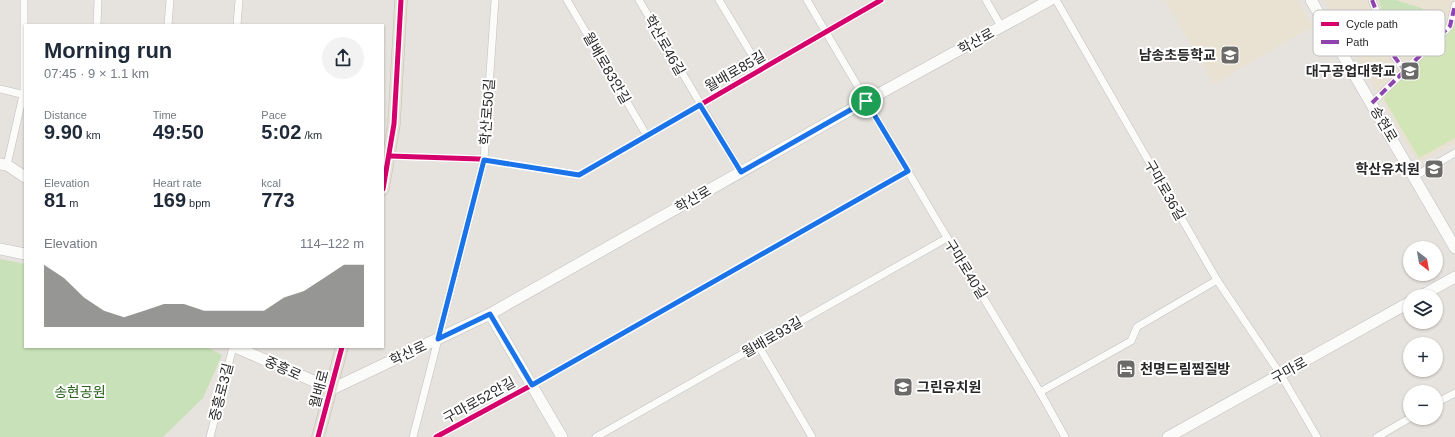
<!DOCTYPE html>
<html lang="en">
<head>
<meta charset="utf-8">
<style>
  :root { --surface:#fff; --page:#f2f2f3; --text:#1f2937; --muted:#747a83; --accent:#6b6a68 }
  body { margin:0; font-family:Helvetica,"Noto Sans KR",sans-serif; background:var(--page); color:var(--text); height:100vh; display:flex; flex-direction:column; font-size:15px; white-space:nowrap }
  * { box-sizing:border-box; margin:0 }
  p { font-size:13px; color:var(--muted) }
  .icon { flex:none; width:22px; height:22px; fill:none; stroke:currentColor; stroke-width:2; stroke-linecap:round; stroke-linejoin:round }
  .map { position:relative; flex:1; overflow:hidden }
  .drawer { position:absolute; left:24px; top:24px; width:360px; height:324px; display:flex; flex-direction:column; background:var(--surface); border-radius:0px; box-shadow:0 1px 3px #0004 }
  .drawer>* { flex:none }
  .needle { width:26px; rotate:149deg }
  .fabs { position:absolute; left:1403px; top:241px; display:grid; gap:8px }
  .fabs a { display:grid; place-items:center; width:40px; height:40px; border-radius:50%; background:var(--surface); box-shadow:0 1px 3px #0004; font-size:20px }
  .pin { position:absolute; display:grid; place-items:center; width:34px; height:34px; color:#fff; margin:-17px; border:2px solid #fff; border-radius:50%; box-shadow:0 1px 4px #0007 }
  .round { display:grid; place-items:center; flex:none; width:42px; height:42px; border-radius:21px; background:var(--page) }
  .headline { display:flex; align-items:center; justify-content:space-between; height:68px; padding:0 20px }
  h1 { font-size:22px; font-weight:700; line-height:30px }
  .stats { display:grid; grid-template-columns:repeat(3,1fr); gap:6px; height:68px; padding:4px 20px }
  .stats div { display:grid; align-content:center }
  .stats b { font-size:20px; font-weight:700 }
  .stats small { font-size:11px; font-weight:400 }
  .stats p { font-size:11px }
  .chart { height:112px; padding:8px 20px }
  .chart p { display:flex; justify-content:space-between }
  .chart svg { width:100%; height:72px; margin-top:4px; fill:var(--accent); opacity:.7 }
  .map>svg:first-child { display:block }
</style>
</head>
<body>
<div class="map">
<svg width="1455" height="437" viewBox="0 0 1455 437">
  <rect width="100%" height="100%" fill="#e6e3de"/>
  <g fill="#e9e2d3">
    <path d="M1165,0H1298L1313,26L1214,84Z"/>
    <path d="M1324,0H1455V143L1418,163Z"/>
  </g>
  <g fill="#c8e1b8">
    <path d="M1379,0H1396L1430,11L1437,19C1430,32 1406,32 1393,30L1383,15Z"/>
    <path d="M0,259L25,264V347H207L222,355L203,398L163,437H0Z"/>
  </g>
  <path fill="#d2e5b6" d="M1455,25V138L1419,158L1384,99L1388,91Z"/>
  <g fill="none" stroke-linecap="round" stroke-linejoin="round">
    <defs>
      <g id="street">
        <path d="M567,0L647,136"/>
        <path d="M639,0L741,172"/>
        <path d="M719,0L761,70"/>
        <path d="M807,0L933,214L1040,392L1065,437"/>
        <path d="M986,0L1001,26"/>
        <path d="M1056,0L1217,280L1281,375L1317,437"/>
        <path d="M1372,0L1394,56L1404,70"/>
        <path d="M97,25L98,0"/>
        <path d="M168,25L170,0"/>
        <path d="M237,25L239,0"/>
        <path d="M0,89L25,95"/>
        <path d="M1372,103L1450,26L1455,5"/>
        <path d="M390,156L479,159L579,175L881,0"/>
        <path d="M7,165L24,91V0"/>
        <path d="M1415,176L1455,153"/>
        <path d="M758,345L812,437"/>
        <path d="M1040,392L1131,341L1137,327L1217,280"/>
        <path d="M1436,403L1455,393"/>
        <path d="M210,437L233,347"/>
        <path d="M413,437L484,160L495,0"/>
        <path d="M436,437L532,385L908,171"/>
        <path d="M596,437L947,238"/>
        <path d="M1377,437L1410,418"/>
      </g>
      <g id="secondary">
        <path d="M1311,0L1455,248"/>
        <path d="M0,164L7,165L25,177"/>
        <path d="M0,249L25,254"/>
        <path d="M1421,296L1455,277"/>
        <path d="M490,314L562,437"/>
        <path d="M235,347L332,389L490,314L866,101L1050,0"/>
        <path d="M1168,437L1410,302"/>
      </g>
      <g id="primary">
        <path d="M383,189L394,124L401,0"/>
        <path d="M318,437L342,347"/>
      </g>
    </defs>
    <use href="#street" stroke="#c0bfbf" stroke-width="8"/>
    <use href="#secondary" stroke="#c0bfbf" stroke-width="12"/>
    <use href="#primary" stroke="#bfbebc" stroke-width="13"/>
    <use href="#street" stroke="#fbfbfa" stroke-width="7"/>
    <use href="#secondary" stroke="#fbfbfa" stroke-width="11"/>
    <use href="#primary" stroke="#e5e1d3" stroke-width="12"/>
    <g stroke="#8e44ad" stroke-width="4" stroke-dasharray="8 4" stroke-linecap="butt">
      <path d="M1372,0L1394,56L1404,70"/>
      <path d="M1372,103L1450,26L1455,5"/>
    </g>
    <defs>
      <g id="cycleway">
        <path d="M390,156L479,159L579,175L881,0"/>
        <path d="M383,189L394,124L401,0"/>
        <path d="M318,437L342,347"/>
        <path d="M436,437L532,385L908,171"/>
      </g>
    </defs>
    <use href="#cycleway" stroke="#fff" stroke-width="8"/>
    <use href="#cycleway" stroke="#d6006c" stroke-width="5"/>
  </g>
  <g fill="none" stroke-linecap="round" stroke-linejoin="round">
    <defs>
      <path id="route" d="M866,101L908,171L532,385L490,314L438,339L484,160L579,175L700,105L741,172Z"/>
    </defs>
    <use href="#route" stroke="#fff" stroke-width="8"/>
    <use href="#route" stroke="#1a73e8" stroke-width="5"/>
  </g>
  <defs>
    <symbol id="school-square" viewBox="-11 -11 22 22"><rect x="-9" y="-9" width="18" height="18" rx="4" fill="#6b6a68" stroke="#fff"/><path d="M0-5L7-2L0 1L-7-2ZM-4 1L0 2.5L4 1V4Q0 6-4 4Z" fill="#fff"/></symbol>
    <symbol id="university-square" viewBox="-11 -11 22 22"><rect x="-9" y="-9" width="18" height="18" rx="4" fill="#6b6a68" stroke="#fff"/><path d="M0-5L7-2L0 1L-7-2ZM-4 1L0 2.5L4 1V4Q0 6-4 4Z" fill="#fff"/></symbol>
    <symbol id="hotel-square" viewBox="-11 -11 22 22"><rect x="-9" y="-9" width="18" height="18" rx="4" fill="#6b6a68" stroke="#fff"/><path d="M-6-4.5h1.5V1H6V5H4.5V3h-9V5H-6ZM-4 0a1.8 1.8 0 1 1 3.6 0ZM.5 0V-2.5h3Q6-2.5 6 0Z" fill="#fff"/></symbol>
  </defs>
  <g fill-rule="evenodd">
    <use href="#school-square" x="1219" y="44" width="22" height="22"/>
    <use href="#university-square" x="1399" y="60" width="22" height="22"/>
    <use href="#school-square" x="1423" y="158" width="22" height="22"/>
    <use href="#hotel-square" x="1115" y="358" width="22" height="22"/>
    <use href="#school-square" x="892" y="376" width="22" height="22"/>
  </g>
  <g text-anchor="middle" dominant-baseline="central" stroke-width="4" stroke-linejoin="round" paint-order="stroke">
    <g font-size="14" fill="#292929" stroke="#fff">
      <text transform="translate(976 41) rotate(-29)">학산로</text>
      <text transform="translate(665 45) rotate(60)">학산로46길</text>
      <text transform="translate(607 68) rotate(60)">월배로83안길</text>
      <text transform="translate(735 71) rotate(-30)">월배로85길</text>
      <text transform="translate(487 112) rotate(-86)">학산로50길</text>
      <text transform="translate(1384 124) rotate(60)">송현로</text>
      <text transform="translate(1165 190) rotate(60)">구마로36길</text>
      <text transform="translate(693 199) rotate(-30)">학산로</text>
      <text transform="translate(966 269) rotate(58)">구마로40길</text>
      <text transform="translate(772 337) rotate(-30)">월배로93길</text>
      <text transform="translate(408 353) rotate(-25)">학산로</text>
      <text transform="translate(283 368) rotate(24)">중흥로</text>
      <text transform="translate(1289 370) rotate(-29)">구마로</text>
      <text transform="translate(319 389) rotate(-75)">월배로</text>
      <text transform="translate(221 392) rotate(-76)">중흥로3길</text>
      <text transform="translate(479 400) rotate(-29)">구마로52안길</text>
    </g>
    <g font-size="14" font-weight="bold" fill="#292929" stroke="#fff" text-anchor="end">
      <text x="1216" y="55">남송초등학교</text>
      <text x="1396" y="71">대구공업대학교</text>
      <text x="1420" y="169">학산유치원</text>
      <text x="1140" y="369" text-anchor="start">천명드림찜질방</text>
      <text x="917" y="387" text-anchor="start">그린유치원</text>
    </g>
    <g font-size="14" fill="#29621c" stroke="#fff">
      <text x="80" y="392">송현공원</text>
    </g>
  </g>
  <rect x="1313" y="10" width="132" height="46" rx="6" fill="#fff" stroke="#bfbfbf" stroke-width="1"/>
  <rect x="1321" y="22" width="18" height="4" fill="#d6006c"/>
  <rect x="1321" y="40" width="18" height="4" fill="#8e44ad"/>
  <g font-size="11" fill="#292929">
    <text x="1346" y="28">Cycle path</text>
    <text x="1346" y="46">Path</text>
  </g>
</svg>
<div class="fabs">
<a><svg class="needle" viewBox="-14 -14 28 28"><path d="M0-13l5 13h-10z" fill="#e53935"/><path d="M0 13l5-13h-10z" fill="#747a83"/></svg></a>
<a><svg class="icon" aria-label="layers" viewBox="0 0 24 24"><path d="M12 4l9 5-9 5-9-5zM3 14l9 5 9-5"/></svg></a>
<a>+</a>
<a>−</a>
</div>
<div class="pin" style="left:866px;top:101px;background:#1e9e55"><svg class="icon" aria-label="arrive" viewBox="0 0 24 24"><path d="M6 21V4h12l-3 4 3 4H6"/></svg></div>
<section class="drawer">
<div class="headline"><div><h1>Morning run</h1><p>07:45 · 9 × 1.1 km</p></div><a class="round"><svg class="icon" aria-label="share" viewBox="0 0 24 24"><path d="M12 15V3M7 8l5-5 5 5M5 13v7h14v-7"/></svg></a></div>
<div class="stats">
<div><p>Distance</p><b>9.90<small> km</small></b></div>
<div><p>Time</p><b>49:50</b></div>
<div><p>Pace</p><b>5:02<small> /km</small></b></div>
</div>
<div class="stats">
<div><p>Elevation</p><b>81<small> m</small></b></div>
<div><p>Heart rate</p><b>169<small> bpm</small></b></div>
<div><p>kcal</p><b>773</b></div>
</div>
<div class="chart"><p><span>Elevation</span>114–122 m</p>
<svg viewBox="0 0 160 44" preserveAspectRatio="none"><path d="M0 44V6L10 14L20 26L30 34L40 38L50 34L60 30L70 30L80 34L90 34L100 34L110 34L120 26L130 22L140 14L150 6L160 6V44z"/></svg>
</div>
</section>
</div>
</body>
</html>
